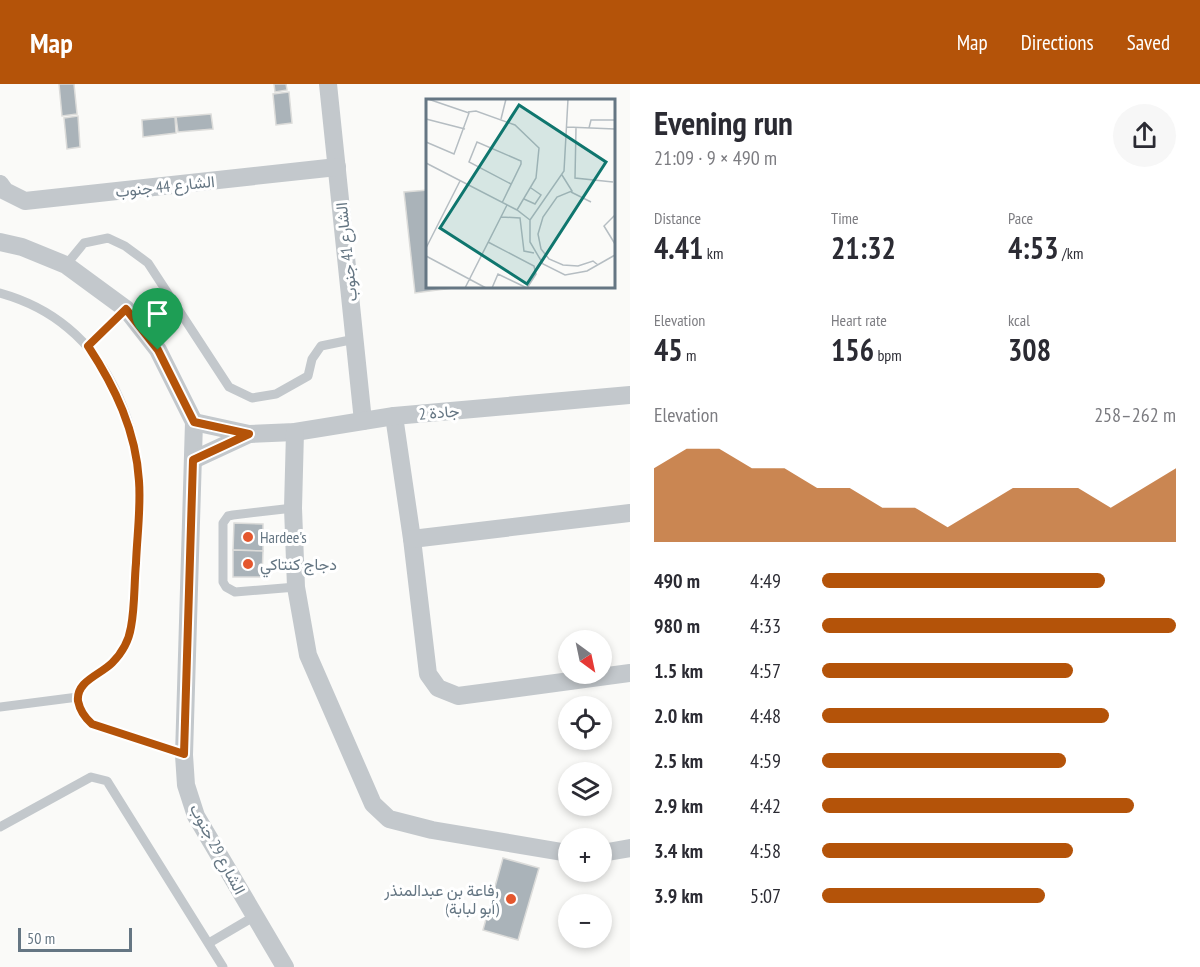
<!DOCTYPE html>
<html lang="en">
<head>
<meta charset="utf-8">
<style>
  :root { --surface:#fff; --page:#f7f7f7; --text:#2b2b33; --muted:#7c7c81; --accent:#b45309 }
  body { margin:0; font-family:"PT Sans Narrow",Vazirmatn,sans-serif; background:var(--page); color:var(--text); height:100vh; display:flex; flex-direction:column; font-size:22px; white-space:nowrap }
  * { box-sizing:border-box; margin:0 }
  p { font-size:20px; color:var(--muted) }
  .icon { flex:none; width:33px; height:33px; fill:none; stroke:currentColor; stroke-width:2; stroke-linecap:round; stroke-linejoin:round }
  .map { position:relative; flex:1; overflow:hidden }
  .panel { display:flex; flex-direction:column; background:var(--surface); width:570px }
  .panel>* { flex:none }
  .needle { width:39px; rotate:147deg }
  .buttons { position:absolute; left:558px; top:546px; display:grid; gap:12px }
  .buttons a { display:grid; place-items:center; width:54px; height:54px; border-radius:50%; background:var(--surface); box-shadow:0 3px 9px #0003; font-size:30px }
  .scale { position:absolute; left:18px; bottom:15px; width:114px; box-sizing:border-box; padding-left:6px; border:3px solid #657683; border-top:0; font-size:16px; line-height:21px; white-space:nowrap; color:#657683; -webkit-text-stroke:4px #fff; paint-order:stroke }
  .pin { position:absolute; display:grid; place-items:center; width:51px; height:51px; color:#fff; margin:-62px -26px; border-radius:50% 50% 50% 0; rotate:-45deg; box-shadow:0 0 6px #0007 }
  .pin .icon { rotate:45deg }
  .round { display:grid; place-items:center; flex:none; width:63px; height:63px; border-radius:32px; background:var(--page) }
  .head { display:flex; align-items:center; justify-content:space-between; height:102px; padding:0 24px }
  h1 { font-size:33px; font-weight:700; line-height:45px }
  .figures { display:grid; grid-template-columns:repeat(3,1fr); gap:9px; height:102px; padding:6px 24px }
  .figures div { display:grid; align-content:center }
  .figures b { font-size:30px; font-weight:700 }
  .figures small { font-size:16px; font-weight:400 }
  .figures p { font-size:16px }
  .chart { height:168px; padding:12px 24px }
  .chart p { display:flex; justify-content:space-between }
  .chart svg { width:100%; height:108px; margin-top:6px; fill:var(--accent); opacity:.7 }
  ul { padding:0 24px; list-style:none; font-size:20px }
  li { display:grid; grid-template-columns:96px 72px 1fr; align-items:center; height:45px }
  li i { height:15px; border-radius:8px; background:var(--accent) }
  header { display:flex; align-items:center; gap:36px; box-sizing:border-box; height:84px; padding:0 30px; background:var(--accent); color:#fff }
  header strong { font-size:28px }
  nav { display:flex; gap:33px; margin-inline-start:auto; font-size:21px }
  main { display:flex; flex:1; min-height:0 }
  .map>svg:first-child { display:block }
</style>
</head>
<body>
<header>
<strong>Map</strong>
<nav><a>Map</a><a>Directions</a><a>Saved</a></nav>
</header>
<main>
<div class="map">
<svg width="630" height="883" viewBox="0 0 630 883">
  <rect width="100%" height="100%" fill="#fafaf8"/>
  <g fill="#aab3b9" stroke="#dcdcda" stroke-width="1.5">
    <path d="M59,0H74L77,30L62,32Z"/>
    <path d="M274,0H286L287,6L275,8Z"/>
    <path d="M289,8L292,39L276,41L273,10Z"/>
    <path d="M211,30L213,45L178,48L176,33Z"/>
    <path d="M78,32L80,63L67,65L64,34Z"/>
    <path d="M175,33L176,49L143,53L142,36Z"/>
    <path d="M428,106V202H469L415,209L404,108Z"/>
    <path d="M234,439L263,440V467L233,466Z"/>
    <path d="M233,466L263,467L262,493H233Z"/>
    <path d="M503,774L539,784L518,856L483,846Z"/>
  </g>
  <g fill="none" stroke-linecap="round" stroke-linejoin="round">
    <g stroke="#c3c8cc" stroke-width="9">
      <path d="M66,181L84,159L108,154L125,162L148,179L229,303L252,314L276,310L308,292L312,275L321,262L355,255"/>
      <path d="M0,209C25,216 48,227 68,244C112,280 136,342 139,397C140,423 138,449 136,475C134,497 136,521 131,543C129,556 122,570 112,579C100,591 76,596 78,617C80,627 84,633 92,640L184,671"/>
      <path d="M88,262L126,225"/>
      <path d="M293,424L233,431L228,432L223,439V498L226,503L235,508L296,503"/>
      <path d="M0,623L78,613"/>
      <path d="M0,743L91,693L107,697L223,883"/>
      <path d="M209,859L255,832"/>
    </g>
    <g stroke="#c3c8cc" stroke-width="18">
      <path d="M328,0L363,337"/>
      <path d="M0,100L5,107L25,117L337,83"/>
      <path d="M0,158L22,163L66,181L126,225L158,266L194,338L184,671L186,701L196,732L285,883"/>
      <path d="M394,332L412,455L428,590L438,604L458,612L630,589"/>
      <path d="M194,338L249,350L295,348L394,332L630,311"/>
      <path d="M295,348L293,424L296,503L308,571L373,720L389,735L432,746L568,769"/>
      <path d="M193,376L249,350"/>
      <path d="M412,455L630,429"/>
      <path d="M602,769L630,764"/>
    </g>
  </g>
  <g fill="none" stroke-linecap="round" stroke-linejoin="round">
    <defs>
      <path id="route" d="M126,225L158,266L194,338L249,350L193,376L184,670L92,640C84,633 80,627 78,617C76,597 100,591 112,579C122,569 129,556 131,543C135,522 134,500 136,479C137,452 141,424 139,397C136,347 115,303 88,262Z"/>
    </defs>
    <use href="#route" stroke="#fff" stroke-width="12"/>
    <use href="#route" stroke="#b45309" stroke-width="8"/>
  </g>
  <g fill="#e4572e" stroke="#fff" stroke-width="2">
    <circle cx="248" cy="453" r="6"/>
    <circle cx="248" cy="480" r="6"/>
    <circle cx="511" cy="815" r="6"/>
  </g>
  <g text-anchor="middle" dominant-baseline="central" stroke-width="6" stroke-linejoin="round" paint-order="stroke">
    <g font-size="16" fill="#657683" stroke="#fff">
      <text transform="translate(165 102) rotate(-6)">الشارع 44 جنوب</text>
      <text transform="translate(346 168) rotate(-96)">الشارع 41 جنوب</text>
      <text transform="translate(439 328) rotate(-5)">جادة 2</text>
      <text transform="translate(218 765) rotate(62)">الشارع 29 جنوب</text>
    </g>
    <g font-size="16" fill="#657683" stroke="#fff" text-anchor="start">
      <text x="260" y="453">Hardee's</text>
      <text x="260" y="480">دجاج كنتاكي</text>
      <text x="499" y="806" text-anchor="end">رفاعة بن عبدالمنذر<tspan x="499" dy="18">(أبو لبابة)</tspan></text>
    </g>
  </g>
  <g transform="translate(426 15)">
    <rect width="189" height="189" fill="#fafaf8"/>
    <path fill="none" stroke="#b5bdc2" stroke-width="1.5" d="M142,0L138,72L104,121V143L117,165L139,176L161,172L189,156M42,13L50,12L89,26L113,49L110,79L91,111M0,20L39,30M75,20L80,0M141,28L189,30M150,29L149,79L187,83M163,29L165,21H189M0,43L28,55L43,14L2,0M0,64L91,111L104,121M136,76L146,92L131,98L117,118L112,135L115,150L123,160L137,166L152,167L167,162L172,166M145,93L165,103M98,100L109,105L115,96L105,89M76,104L95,65V62L51,43L43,63L85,85M189,116L178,127L189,145M75,118L94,119L98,152L108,154M62,143L108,167L110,175L101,189M0,149L34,82M0,157L60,189M39,189L81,106M66,189L72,175L101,189"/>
    <path fill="#0f766e" fill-opacity="0.15" stroke="#0f766e" stroke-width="3" d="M93,6L180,63L101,185L14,129Z"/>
    <rect width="189" height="189" fill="none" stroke="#657683" stroke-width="3"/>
  </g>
</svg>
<div class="buttons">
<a><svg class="needle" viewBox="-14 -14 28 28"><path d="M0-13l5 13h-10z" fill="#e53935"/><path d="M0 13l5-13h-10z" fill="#7c7c81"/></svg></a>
<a><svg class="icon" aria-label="locate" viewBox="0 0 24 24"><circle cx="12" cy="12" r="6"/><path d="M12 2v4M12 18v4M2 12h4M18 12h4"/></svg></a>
<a><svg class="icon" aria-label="layers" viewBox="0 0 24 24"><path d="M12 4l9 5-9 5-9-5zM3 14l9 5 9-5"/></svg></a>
<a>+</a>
<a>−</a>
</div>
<div class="scale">50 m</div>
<div class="pin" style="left:158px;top:266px;background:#1e9e55"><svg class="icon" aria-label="arrive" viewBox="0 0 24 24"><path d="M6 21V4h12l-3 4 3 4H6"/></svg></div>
</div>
<section class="panel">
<div class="head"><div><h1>Evening run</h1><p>21:09 · 9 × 490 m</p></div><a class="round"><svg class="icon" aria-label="share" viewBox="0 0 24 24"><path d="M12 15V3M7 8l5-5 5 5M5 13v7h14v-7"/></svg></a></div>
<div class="figures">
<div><p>Distance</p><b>4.41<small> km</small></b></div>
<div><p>Time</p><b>21:32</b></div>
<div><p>Pace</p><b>4:53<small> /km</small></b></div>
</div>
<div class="figures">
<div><p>Elevation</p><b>45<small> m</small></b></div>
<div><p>Heart rate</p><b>156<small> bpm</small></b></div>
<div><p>kcal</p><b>308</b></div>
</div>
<div class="chart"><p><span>Elevation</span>258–262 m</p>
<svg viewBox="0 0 160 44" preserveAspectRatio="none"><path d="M0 44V14L10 6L20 6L30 14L40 14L50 22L60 22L70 30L80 30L90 38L100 30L110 22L120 22L130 22L140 30L150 22L160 14V44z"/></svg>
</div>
<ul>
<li><b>490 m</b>4:49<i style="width:80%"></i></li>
<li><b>980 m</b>4:33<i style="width:100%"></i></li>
<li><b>1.5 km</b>4:57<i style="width:71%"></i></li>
<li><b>2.0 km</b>4:48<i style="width:81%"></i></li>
<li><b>2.5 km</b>4:59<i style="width:69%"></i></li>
<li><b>2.9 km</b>4:42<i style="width:88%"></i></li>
<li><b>3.4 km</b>4:58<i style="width:71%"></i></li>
<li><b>3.9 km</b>5:07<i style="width:63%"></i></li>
</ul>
</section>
</main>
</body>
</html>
